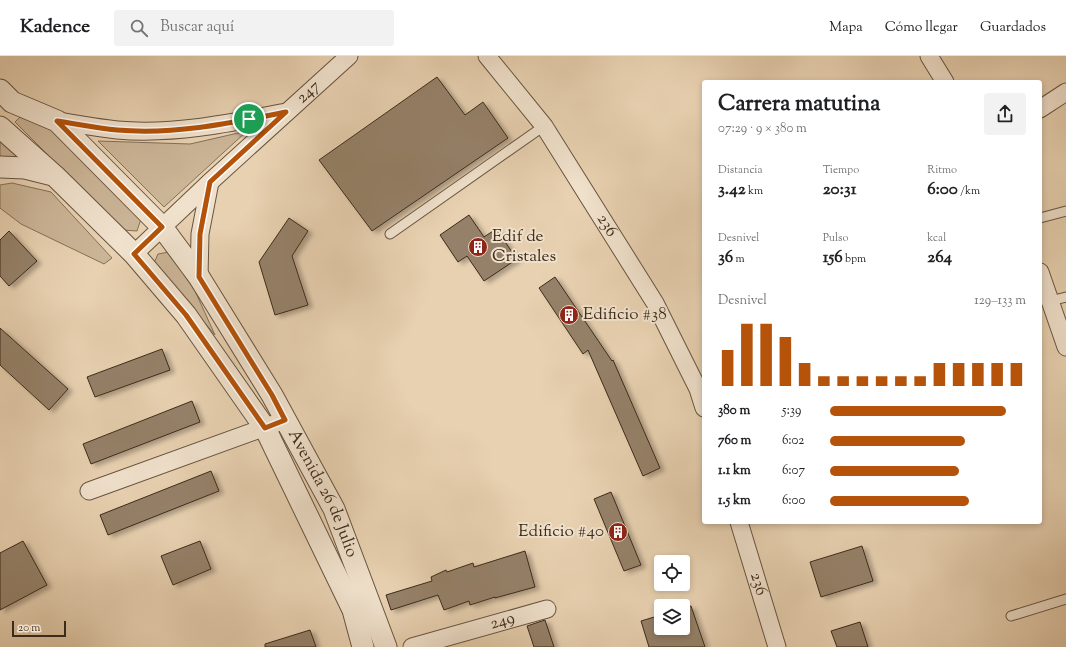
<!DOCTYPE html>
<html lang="es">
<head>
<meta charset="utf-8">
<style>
  :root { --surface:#fff; --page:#f2f2f2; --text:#202124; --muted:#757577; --line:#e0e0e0; --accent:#b45309 }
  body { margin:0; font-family:"Sorts Mill Goudy",serif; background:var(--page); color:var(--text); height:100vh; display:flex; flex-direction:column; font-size:15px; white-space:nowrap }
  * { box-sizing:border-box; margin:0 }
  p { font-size:13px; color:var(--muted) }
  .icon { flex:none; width:22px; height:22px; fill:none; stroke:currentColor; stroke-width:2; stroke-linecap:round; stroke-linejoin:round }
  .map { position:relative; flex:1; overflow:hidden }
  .panel { position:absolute; left:702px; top:24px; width:340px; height:444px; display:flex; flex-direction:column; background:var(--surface); border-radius:4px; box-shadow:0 2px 6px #0003 }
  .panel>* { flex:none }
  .tools { position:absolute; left:654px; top:499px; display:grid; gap:8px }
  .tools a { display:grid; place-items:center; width:36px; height:36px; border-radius:4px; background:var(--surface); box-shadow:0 2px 6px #0003; font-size:20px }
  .scale { position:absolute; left:12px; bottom:10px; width:54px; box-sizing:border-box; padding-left:4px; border:2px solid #3c2b1a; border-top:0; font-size:11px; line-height:14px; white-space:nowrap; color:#3c2b1a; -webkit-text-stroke:3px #f0e1cc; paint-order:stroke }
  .pin { position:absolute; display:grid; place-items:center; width:34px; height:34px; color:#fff; margin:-17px; border:2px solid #fff; border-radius:50%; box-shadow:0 1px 4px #0007 }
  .round { display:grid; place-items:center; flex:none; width:42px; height:42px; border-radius:4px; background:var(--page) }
  .headline { display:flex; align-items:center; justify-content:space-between; height:68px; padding:0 16px }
  h1 { font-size:22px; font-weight:700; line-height:30px }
  .stats { display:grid; grid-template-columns:repeat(3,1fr); gap:6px; height:68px; padding:4px 16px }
  .stats div { display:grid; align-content:center }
  .stats b { font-size:17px; font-weight:700 }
  .stats small { font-size:11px; font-weight:400 }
  .stats p { font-size:11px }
  .chart { height:112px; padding:8px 16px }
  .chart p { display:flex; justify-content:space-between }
  .chart svg { width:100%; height:72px; margin-top:4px; stroke:var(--accent); stroke-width:6 }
  ul { padding:0 16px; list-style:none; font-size:13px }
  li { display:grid; grid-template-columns:64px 48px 1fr; align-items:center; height:30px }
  li i { height:10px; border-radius:5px; background:var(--accent) }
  header { display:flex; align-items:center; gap:24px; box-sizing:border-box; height:56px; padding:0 20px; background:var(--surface); border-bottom:1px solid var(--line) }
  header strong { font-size:19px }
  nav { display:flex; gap:22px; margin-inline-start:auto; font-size:14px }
  .search { width:280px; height:36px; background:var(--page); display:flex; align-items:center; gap:10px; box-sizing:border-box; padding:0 14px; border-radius:4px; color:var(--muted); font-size:15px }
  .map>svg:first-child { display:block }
</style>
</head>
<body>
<header>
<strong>Kadence</strong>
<div class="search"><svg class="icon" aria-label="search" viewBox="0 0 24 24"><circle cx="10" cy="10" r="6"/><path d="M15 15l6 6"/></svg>Buscar aquí</div>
<nav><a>Mapa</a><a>Cómo llegar</a><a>Guardados</a></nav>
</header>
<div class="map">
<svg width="1066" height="591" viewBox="0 0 1066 591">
  <defs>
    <filter id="shadow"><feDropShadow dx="4.5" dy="2.5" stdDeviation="2" flood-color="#0004"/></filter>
  </defs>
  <rect width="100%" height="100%" fill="#e8d1b1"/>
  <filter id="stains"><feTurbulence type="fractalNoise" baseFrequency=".005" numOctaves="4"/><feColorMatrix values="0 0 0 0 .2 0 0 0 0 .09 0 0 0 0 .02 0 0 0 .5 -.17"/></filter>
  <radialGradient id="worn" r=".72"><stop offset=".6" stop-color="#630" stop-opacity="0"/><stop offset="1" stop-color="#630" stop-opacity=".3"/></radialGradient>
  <g fill="#cbb597" stroke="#847058">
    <path d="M23,58L62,80L141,163L137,175L123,174L15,66Z"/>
    <path d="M247,75L164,151L98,85L190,88Z"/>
    <path d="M0,85L20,101H0Z"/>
    <path d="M12,127L51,136L112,202L104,208L21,168L0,152V129Z"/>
    <path d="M169,196L195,235L215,279L154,207L158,198Z"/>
  </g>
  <g fill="#958169" stroke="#3c2b1a" filter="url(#shadow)">
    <path d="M437,21L465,59L483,46L508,82L372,175L319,104Z"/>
    <path d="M469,159L484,181L496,173L517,203L484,225L467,200L458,206L440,179Z"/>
    <path d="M289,162L308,175L292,200L308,249L275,259L259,206Z"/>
    <path d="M9,175L37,205L9,230L0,220V184Z"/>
    <path d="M555,221L612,305L613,304L660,412L643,420L588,294L583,298L539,232Z"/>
    <path d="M0,272L68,333L49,354L0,309Z"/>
    <path d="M162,293L170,314L95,341L87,321Z"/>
    <path d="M192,345L200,366L91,408L83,388Z"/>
    <path d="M211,415L219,435L108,479L100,459Z"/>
    <path d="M611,436L641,509L624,515L594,443Z"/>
    <path d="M23,485L47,529L0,554V497Z"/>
    <path d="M200,485L211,513L173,529L161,500Z"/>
    <path d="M862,490L873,525L821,541L810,506Z"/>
    <path d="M525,495L535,531L495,542V541L470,549L469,545L444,554L438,539L391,554L386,539L432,525L431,521L446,514L447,516L473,507L474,511Z"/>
    <path d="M691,550L705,591H649L641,565L661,559V572H683V552Z"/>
    <path d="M545,564L554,591H534L527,570Z"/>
    <path d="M860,566L868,591H837L831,575Z"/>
    <path d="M310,574L316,591H265V588Z"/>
  </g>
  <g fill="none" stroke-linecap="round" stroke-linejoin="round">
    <defs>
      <g id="service">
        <path d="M1040,162L1066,155"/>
        <path d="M390,178L544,70"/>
        <path d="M1050,245L1066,241"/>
        <path d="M1011,560L1066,543"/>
      </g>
      <g id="minor">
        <path id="s1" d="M487,0L544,70L655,247L698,333L704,352"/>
        <path d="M929,0L945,26"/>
        <path d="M1040,53L1066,36"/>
        <path d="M57,65C77,68 97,72 117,74C174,79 231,67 286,56"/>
        <path id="s2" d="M134,198L210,126L349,0"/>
        <path d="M1040,216L1066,291"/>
        <path d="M199,221L200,178L210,126"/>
        <path d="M89,435L285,364"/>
        <path id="s3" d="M739,466L777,591"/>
        <path id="s4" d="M412,591L547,553"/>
      </g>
      <g id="tertiary">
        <path id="s5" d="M0,34L12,46L57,65L162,171L199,221L272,339L334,453L386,591"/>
        <path d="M0,71L55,120L134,198L186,259L265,372L353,554L363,591"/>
        <path d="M0,111L25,112L53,119"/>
      </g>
    </defs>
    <use href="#service" stroke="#675440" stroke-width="11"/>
    <use href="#minor" stroke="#675440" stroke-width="19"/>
    <use href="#tertiary" stroke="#675440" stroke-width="23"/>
    <use href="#service" stroke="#f0e1cc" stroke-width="9"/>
    <use href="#minor" stroke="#f0e1cc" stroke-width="17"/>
    <use href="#tertiary" stroke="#f0e1cc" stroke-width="21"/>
  </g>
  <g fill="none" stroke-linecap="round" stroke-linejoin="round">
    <defs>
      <path id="route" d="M286,56L210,126L200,178L199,221L272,339L285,364L265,372L186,259L134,198L162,171L57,65C77,68 97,72 117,74C175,79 231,67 286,56Z"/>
    </defs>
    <use href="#route" stroke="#fff" stroke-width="8"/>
    <use href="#route" stroke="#b45309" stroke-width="5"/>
  </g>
  <defs>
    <symbol id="building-disc" viewBox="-11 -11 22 22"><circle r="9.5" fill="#8f2418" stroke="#f0e1cc"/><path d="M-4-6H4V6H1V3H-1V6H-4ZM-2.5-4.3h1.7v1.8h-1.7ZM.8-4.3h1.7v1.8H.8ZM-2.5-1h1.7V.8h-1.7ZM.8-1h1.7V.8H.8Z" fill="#fff"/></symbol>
  </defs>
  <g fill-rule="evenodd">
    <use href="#building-disc" x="467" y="180" width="22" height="22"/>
    <use href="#building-disc" x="558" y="248" width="22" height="22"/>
    <use href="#building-disc" x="607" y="465" width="22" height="22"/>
  </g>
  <g text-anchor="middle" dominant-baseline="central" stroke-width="4" stroke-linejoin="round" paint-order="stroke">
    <g font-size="17" fill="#3c2b1a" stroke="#f0e1cc">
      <text stroke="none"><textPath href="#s2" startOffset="238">247</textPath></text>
      <text stroke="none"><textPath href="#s1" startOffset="208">236</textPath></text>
      <text stroke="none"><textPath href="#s5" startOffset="527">Avenida 26 de Julio</textPath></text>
      <text stroke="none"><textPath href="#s3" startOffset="65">236</textPath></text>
      <text stroke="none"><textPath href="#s4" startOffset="94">249</textPath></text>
    </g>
    <g font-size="17" fill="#3c2b1a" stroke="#f0e1cc" text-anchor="start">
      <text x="492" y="181">Edif de<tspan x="492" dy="20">Cristales</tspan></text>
      <text x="583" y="259">Edificio #38</text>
      <text x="604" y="476" text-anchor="end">Edificio #40</text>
    </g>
  </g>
  <rect width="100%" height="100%" filter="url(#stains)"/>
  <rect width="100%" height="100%" fill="url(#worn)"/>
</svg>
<div class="tools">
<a><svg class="icon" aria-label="locate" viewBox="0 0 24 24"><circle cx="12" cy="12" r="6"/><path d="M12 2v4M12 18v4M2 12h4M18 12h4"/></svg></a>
<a><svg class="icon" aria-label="layers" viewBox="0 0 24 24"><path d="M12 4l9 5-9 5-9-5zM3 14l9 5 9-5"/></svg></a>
</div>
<div class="scale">20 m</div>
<div class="pin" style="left:249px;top:63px;background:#1e9e55"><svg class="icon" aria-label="arrive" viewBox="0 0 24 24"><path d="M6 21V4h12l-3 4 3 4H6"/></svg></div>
<section class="panel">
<div class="headline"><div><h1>Carrera matutina</h1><p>07:29 · 9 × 380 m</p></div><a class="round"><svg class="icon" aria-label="share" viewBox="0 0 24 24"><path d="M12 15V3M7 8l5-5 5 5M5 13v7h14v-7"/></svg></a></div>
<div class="stats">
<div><p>Distancia</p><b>3.42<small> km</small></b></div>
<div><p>Tiempo</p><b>20:31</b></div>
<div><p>Ritmo</p><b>6:00<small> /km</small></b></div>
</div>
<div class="stats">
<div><p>Desnivel</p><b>36<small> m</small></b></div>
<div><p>Pulso</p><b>156<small> bpm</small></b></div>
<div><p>kcal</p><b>264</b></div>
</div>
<div class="chart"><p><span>Desnivel</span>129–133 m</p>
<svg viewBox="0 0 160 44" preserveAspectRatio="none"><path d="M5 44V22M15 44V6M25 44V6M35 44V14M45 44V30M55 44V38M65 44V38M75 44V38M85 44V38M95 44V38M105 44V38M115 44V30M125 44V30M135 44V30M145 44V30M155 44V30"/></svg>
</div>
<ul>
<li><b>380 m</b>5:39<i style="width:90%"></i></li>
<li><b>760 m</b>6:02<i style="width:69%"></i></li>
<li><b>1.1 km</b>6:07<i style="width:66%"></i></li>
<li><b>1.5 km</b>6:00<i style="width:71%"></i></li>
</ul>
</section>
</div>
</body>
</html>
